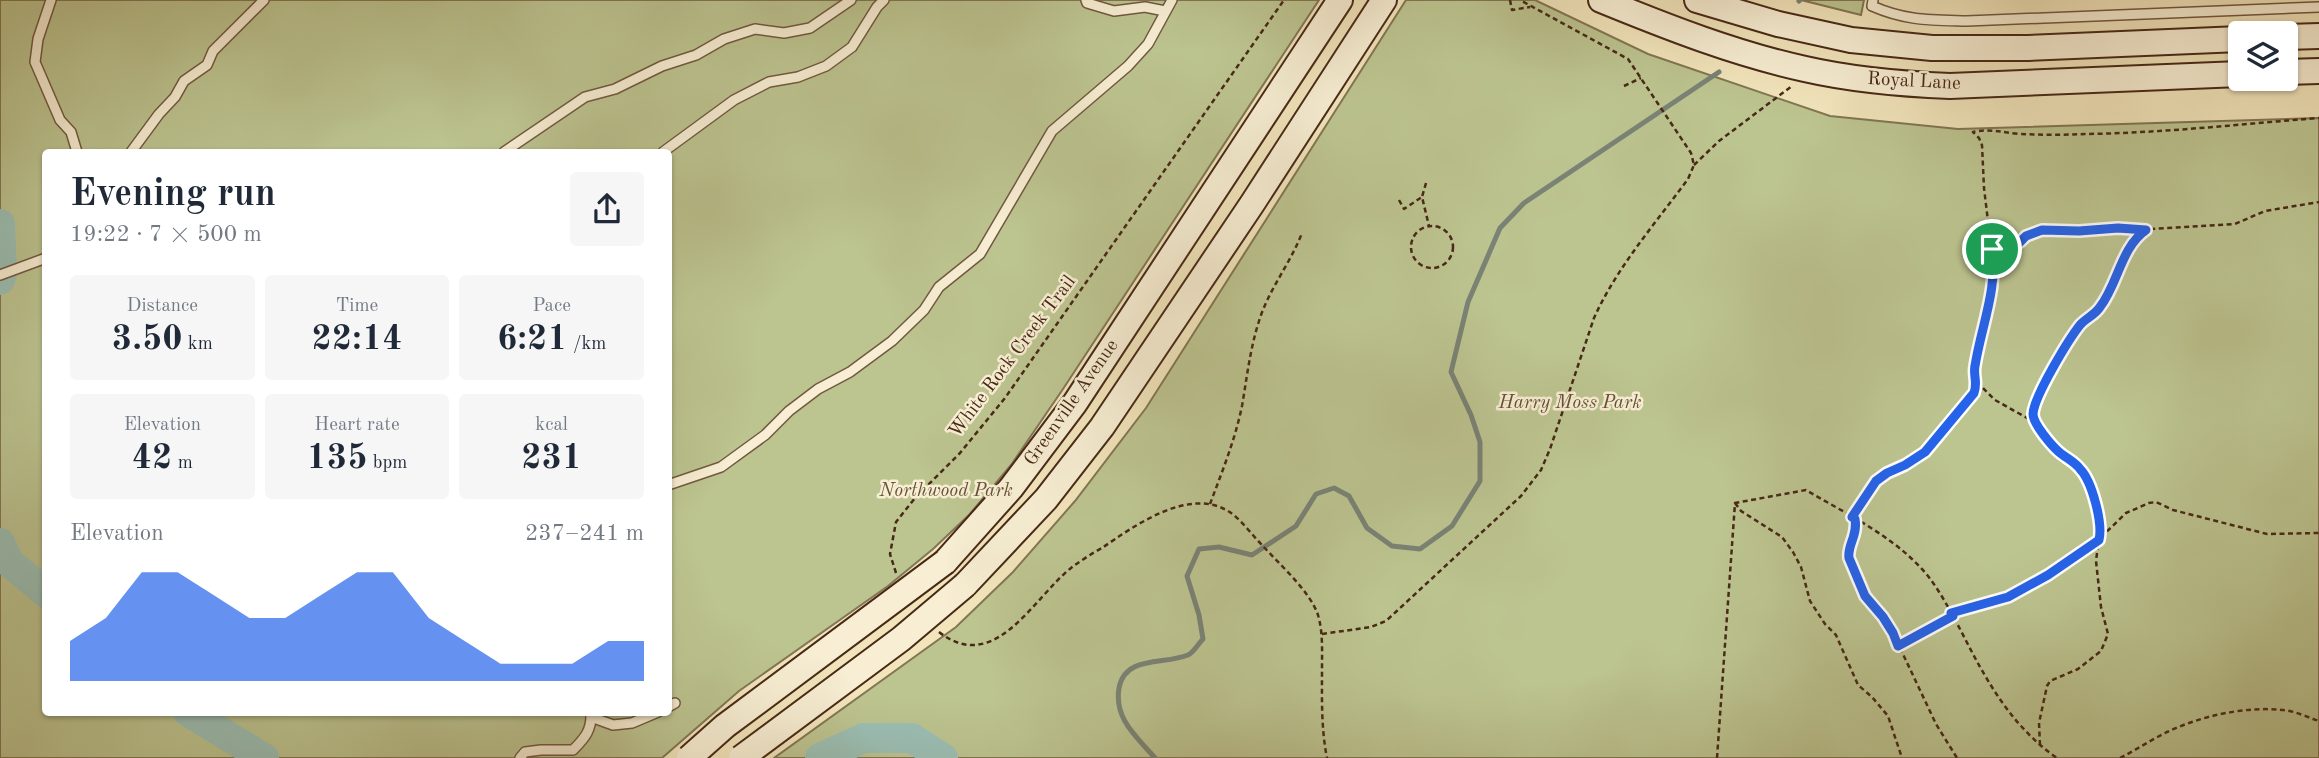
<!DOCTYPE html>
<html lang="en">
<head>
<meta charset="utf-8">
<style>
  :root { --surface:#fff; --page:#f6f6f7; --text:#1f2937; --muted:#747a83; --accent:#2563eb }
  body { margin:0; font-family:"Old Standard TT",serif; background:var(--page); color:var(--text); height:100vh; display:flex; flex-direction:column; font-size:26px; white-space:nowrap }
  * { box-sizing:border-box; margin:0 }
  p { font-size:23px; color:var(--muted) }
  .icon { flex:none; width:38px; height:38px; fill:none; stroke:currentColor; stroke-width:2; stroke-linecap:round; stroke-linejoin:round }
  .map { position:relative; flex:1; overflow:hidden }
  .side { position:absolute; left:42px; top:149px; width:630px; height:567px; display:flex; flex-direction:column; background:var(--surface); border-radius:7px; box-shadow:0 2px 5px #0004 }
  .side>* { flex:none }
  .tools { position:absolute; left:2228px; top:21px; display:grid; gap:14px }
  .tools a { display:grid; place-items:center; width:70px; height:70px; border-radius:7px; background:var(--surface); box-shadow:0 2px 5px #0004; font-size:35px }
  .pin { position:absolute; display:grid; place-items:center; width:60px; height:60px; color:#fff; margin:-30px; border:4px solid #fff; border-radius:50%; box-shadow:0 2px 7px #0007 }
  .round { display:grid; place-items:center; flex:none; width:74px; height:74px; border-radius:7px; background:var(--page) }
  .summary { display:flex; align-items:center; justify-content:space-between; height:119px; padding:0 28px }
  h1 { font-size:38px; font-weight:800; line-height:52px }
  .metrics { display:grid; grid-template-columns:repeat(3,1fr); gap:10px; height:119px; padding:7px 28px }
  .metrics div { display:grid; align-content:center; border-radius:7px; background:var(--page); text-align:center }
  .metrics b { font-size:35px; font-weight:800 }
  .metrics small { font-size:19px; font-weight:400 }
  .metrics p { font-size:19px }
  .chart { height:196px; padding:14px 28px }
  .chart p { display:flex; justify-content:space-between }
  .chart svg { width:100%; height:126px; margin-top:7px; fill:var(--accent); opacity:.7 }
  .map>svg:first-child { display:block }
</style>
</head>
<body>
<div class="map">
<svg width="2319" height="758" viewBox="0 0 2319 758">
  <rect width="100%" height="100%" fill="#f2e5bc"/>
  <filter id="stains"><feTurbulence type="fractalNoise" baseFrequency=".00286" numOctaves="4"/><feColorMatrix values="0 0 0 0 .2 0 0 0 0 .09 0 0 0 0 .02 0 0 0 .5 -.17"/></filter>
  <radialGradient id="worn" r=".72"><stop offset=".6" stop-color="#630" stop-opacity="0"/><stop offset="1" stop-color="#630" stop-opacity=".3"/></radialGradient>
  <g fill="#bcc490" stroke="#827654" stroke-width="2" fill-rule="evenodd">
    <path d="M0,0H1319L1063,389L1011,465L969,515L933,549L888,586L739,691L662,758H0ZM46,152H668V712H46Z"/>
    <path d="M1406,0H1535L1648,54L1830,116L1958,129L2319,118V758H774L956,627L1013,572L1075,501L1146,408Z"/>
    <path d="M1801,0H1864L1861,15Z"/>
  </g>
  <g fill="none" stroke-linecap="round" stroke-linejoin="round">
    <g stroke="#7a8375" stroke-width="5">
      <path d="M1799,1L1800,0"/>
      <path d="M1155,758C1136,736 1114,719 1119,688C1125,655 1164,665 1188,655C1194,652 1198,644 1203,639L1199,615L1187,576L1199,549L1219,547L1252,555L1296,526L1316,494L1334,488L1349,496L1367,528L1392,546L1420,549L1452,526L1480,481V442L1471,415L1451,372L1468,302L1500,228L1524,203L1719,72"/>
    </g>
    <g stroke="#9bbfb4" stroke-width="30">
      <path d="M0,224L2,273L0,280"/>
      <path d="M0,543L9,562L46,593"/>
      <path d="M188,712L264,758"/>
      <path d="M820,758L864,738H912L943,758"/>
    </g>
    <defs>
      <g id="service">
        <path d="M51,0L38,39L35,62L60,120L71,132L77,152"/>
        <path d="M1086,0L1087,3L1114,11L1145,7L1165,11"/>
        <path d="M1873,0L1872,6C1906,21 1931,20 1967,21L2319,7"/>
        <path d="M131,152L159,114L175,97L184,81L207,65L213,51L264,0"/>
        <path d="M504,152L585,97L615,89L662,66L696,55L724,39L755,29L784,33L810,28L851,0"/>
        <path d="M663,152L734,100L769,82L798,77L826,66L852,47L877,7L884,0"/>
        <path d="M0,275L46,258"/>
        <path d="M668,485L721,467L765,435L789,411L818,389L850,372L892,341L924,310L939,287L980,254L1052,131L1128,66L1148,44L1172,0"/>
        <path d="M668,707L675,703"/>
        <path d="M591,717L613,725L632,723L658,712"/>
        <path d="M520,758L525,752L541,750H573C585,738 592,730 591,712"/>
      </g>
      <g id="secondary">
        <path d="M1601,0C1667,27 1736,54 1805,69C1853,80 1901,84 1950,86L2240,74"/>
        <path d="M1697,0L1778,24L1851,40L1932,48H2028L2240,39"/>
        <path d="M2286,37L2319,36"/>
        <path d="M2286,72L2319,71"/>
        <path d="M945,562L1011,488L1075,403L1340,0"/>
        <path d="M965,585L1046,499L1102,427L1252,204L1384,0"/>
      </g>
    </defs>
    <use href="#service" stroke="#725840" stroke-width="12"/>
    <use href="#secondary" stroke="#482917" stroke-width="28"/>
    <g stroke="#482917" stroke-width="2.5" stroke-dasharray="5 3.5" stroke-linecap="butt">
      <path d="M1510,0L1512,10L1530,7"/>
      <path d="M1624,86L1641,78"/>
      <path d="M1694,165L1719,141L1792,86"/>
      <path d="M1426,183L1422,197L1429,226"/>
      <path d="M1399,200L1404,209L1422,197"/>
      <circle cx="1432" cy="247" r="21"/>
      <path d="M1993,250L2000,254L2020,242L2026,236L2042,230L2079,231L2118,228L2146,231"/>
      <path d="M1977,382L1995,400L2036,423"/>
      <path d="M1735,503L1741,511L1782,537L1793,552L1801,567L1810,601L1825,624L1836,635L1858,685L1872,697L1888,716L1902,758"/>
      <path d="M1210,504C1222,472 1235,440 1242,406C1247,377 1250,349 1259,321C1269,289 1290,264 1302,233"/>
      <path d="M1852,517L1876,481L1887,473L1905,465L1925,452L1974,392L1977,382L1975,379L1974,366L1988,308L1993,263L1984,188L1982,145L1979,138L1973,132C1990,128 2004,133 2021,134C2042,135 2064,135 2085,134C2163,133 2241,124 2319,118"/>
      <path d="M1855,519V537L1848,552L1852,565L1865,596L1893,633L1936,724L1957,758"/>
      <path d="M896,573L890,554L896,522L915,498L960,453L1005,398L1284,0"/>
      <path d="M1951,613L2008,598L2094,544L2126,513L2149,503L2156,502L2173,510L2267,534L2319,533"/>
      <path d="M939,632C995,676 1034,597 1071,568C1080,561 1091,554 1102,548C1134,526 1188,487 1228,511C1241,519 1251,534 1262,545C1279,564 1310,591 1318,615C1323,632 1322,650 1322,668C1322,698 1321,728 1327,758"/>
      <path d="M1322,634L1371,627L1386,621L1521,496L1541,470L1550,449L1594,318C1617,267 1655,224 1688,179L1694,165L1691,153L1628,59L1520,0"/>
      <path d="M1898,646L1953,616"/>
      <path d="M2040,745L2039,723L2047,686L2050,681L2078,669L2101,651L2108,634L2101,607L2096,561L2101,522L2094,500L2081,469L2058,451L2037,427L2033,414L2041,389L2047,377L2082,323L2094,314L2110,293L2133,242L2139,235L2150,229L2235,224L2265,211L2319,202"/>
      <path d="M1717,758L1735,503L1806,490C1848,515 1896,537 1928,576C1941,593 1951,612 1961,631C1986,680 2011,726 2057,758"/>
      <path d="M2120,758C2136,750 2151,740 2167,732C2201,716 2245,706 2283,710C2295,711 2307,717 2319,721"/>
    </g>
    <use href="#service" stroke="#f7eed3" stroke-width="9"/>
    <use href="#secondary" stroke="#f7eed3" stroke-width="24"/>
    <defs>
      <g id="secondary-bridge">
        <path d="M689,758L725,726L945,562"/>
        <path d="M741,758L901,639L965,585"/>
      </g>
    </defs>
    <use href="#secondary-bridge" stroke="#482917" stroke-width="28" stroke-linecap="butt"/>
    <use href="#secondary-bridge" stroke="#f7eed3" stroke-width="24"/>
  </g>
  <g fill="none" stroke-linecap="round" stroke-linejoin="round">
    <defs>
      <path id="route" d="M2118,228L2146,230C2121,247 2118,284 2100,307C2095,315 2086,318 2080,325C2069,339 2034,396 2033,414C2033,424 2052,446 2059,452C2066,458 2075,462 2080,469C2092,481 2103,523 2099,540L2048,575L2008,597L1951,613L1953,616L1898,646L1893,633L1883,617L1865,596L1849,558C1847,545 1858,536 1855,519L1852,517L1876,481L1887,473L1905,465L1925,452L1974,393C1978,382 1973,376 1975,366C1981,327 1998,289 1992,249L2000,254L2020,242L2026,236L2042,230L2079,231Z"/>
    </defs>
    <use href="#route" stroke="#fff" stroke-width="14"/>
    <use href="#route" stroke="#2563eb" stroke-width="9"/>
  </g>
  <g text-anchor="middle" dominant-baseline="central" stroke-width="5" stroke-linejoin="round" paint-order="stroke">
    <g font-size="19" fill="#482917" stroke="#f7eed3">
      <text transform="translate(1914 82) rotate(3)">Royal Lane</text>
      <text transform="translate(1013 357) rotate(-53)">White Rock Creek Trail</text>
      <text transform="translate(1072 403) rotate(-55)">Greenville Avenue</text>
    </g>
    <g font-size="19" font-style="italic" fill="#655035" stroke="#f7eed3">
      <text x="1570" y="403">Harry Moss Park</text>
      <text x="946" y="491">Northwood Park</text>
    </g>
  </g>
  <rect width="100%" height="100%" filter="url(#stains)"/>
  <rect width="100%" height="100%" fill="url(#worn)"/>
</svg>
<div class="tools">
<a><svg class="icon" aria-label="layers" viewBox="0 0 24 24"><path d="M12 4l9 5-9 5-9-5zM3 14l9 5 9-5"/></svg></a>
</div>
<div class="pin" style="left:1992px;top:249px;background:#1e9e55"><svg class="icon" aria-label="arrive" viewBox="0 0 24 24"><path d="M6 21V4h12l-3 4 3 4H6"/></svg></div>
<section class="side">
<div class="summary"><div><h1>Evening run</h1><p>19:22 · 7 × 500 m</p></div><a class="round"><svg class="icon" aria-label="share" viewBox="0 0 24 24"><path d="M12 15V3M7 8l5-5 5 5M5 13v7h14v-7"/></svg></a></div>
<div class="metrics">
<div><p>Distance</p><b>3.50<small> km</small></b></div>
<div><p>Time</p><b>22:14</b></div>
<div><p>Pace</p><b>6:21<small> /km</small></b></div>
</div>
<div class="metrics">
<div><p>Elevation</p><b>42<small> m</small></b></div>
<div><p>Heart rate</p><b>135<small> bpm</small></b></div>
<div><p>kcal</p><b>231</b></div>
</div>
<div class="chart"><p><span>Elevation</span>237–241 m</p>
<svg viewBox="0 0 160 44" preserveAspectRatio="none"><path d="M0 44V30L10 22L20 6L30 6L40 14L50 22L60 22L70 14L80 6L90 6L100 22L110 30L120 38L130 38L140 38L150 30L160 30V44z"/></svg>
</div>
</section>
</div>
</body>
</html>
